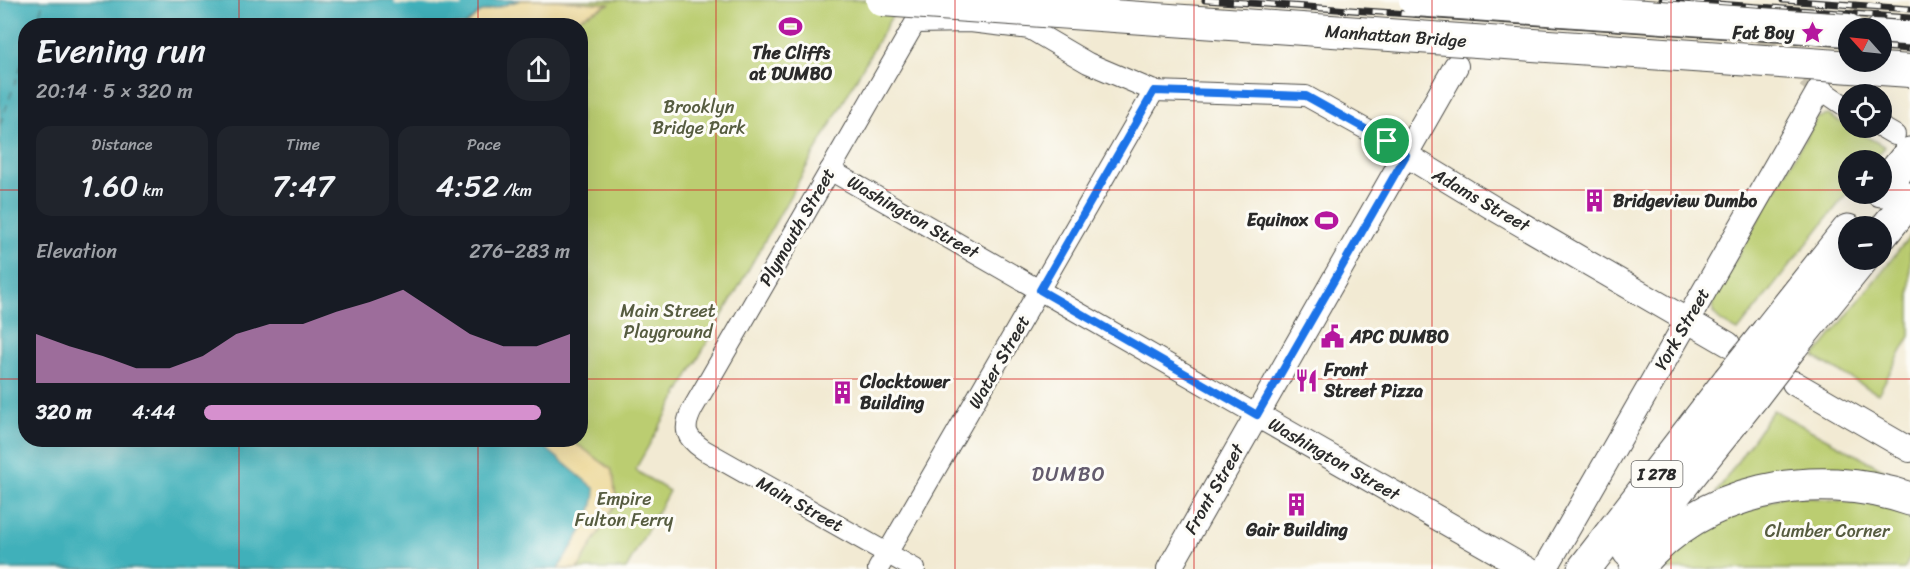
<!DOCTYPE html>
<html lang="en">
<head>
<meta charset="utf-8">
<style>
  :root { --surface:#171b24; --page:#20242c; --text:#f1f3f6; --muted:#9ea1a6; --accent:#d690ce }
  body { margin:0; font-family:Sriracha,sans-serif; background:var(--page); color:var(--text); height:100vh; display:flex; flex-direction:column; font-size:22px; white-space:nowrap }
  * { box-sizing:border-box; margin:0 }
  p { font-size:20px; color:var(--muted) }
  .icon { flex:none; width:33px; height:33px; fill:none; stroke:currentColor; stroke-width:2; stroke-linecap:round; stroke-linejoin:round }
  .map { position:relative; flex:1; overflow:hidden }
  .sheet { position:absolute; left:18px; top:18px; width:570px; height:429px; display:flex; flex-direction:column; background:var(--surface); border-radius:24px; box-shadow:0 6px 24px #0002 }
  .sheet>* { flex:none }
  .needle { width:39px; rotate:297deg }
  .tools { position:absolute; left:1838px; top:18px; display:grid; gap:12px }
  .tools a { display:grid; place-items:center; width:54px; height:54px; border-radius:50%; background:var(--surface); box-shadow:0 6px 24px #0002; font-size:30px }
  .pin { position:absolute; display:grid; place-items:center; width:51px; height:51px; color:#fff; margin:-26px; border:3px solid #fff; border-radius:50%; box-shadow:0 2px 6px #0007 }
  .round { display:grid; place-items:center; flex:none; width:63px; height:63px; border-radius:24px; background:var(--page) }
  .overview { display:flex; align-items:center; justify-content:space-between; height:102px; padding:0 18px }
  h1 { font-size:33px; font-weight:600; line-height:45px }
  .metrics { display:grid; grid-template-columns:repeat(3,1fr); gap:9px; height:102px; padding:6px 18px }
  .metrics div { display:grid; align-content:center; border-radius:15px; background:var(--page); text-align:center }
  .metrics b { font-size:30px; font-weight:600 }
  .metrics small { font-size:16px; font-weight:400 }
  .metrics p { font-size:16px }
  .chart { height:168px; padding:12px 18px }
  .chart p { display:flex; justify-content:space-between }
  .chart svg { width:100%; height:108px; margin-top:6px; fill:var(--accent); opacity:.7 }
  ul { padding:0 18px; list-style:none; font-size:20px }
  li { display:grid; grid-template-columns:96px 72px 1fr; align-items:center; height:45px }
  li i { height:15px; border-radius:8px; background:var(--accent) }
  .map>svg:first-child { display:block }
</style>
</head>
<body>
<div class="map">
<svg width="1910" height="569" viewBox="0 0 1910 569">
  <rect width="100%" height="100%" fill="#fdfcf7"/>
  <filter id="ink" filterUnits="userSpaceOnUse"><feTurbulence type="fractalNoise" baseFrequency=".0167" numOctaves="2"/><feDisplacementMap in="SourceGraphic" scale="12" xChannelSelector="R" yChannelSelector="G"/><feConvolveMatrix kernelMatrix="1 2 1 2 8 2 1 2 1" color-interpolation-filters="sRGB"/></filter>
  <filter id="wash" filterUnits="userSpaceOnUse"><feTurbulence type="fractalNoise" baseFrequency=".008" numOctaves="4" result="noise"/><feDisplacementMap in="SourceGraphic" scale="24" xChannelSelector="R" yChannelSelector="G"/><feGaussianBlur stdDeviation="1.35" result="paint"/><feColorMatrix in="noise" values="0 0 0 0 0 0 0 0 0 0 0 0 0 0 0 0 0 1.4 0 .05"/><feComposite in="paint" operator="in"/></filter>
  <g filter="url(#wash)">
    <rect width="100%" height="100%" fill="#f2ead3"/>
    <g fill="#bbcd71" stroke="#737c4e" stroke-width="1.5">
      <path d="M520,0H901L635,470L669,491L626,569H558L586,522L594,489L536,440H580V26H465Z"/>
      <path d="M1828,115L1885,147L1874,160H1848V192L1738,331C1723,323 1707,317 1714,297L1817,118Z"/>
      <path d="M1910,236V336L1878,394L1814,357Z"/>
      <path d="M1773,410L1910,484L1716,493Z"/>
      <path d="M1785,495L1910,508V558L1904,569H1648L1683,537Z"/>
    </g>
    <g fill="#eeda9e" stroke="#8c8264" stroke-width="1.5">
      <path d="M520,0H556L609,4L565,25L465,26L479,13Z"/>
      <path d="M536,440H568L581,447L611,469L614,478L615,493L619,498L578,569H558C572,545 595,518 594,489Z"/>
    </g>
    <path fill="#40b0ba" stroke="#366e72" stroke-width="1.5" d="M0,0H520L479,13L465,25L26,26V440H536L595,489C595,518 572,545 558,569H0Z"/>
    <path fill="#f2ead3" d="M395,0H462V7L395,4Z"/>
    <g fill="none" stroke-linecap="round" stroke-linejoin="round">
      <g stroke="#336064" stroke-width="1.5" stroke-dasharray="8 6" stroke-linecap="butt">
        <path d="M35,26L44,0"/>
        <path d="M0,125L26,52"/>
      </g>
    </g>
  </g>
  <g filter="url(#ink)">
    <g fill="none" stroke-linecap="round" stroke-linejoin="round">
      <path stroke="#cac4b1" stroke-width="20" stroke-dasharray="20 10" stroke-linecap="butt" d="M1732,28L1745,32L1820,89"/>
      <path stroke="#cac4b1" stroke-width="24" stroke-dasharray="24 12" stroke-linecap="butt" d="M1854,28L1870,0"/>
      <defs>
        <g id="minor">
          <path d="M1820,89L1848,108"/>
          <path d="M1881,127L1895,135"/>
          <path d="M830,170L1257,415"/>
          <path d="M878,569L1154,91"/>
          <path d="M915,569L704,450C685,437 682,429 693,408L915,23L970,22L1030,29L1088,63L1154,91L1306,96L1387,141L1406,155"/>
        </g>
        <g id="tertiary">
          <path d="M1406,155L1495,209L1728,344"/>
          <path d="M1794,383L1910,450"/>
          <path d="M1257,415L1527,569"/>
          <path d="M1169,569L1456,66"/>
          <path d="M1545,569L1820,89"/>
        </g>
        <path id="primary" d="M1881,32L1910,34"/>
        <g id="motorway">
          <path d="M1881,190L1910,154"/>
          <path d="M1881,235L1910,199"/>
          <path d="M1768,332L1848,231"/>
          <path d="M1792,345L1861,260"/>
          <path d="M1629,551L1752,397"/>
          <path d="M1584,569L1729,381"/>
          <path d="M1636,569C1701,488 1815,467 1910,499"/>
        </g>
      </defs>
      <use href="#minor" stroke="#494844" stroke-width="22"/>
      <use href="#tertiary" stroke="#494844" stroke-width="26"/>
      <use href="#primary" stroke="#494844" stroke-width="34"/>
      <use href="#motorway" stroke="#494844" stroke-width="35"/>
      <use href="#minor" stroke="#fff" stroke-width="20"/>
      <use href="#tertiary" stroke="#fff" stroke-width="24"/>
      <use href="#primary" stroke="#fff" stroke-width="32"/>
      <use href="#motorway" stroke="#fff" stroke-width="33"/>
      <defs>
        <g id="rail">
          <path d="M1021,0L1848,57"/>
          <path d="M1205,0L1848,44"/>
          <path d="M1662,0L1910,18"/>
          <path d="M1783,0L1910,9"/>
          <path d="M1881,47L1910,49"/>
          <path d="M1881,59L1910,61"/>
        </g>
      </defs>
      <use href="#rail" stroke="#2b2b2b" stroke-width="7"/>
      <use href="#rail" stroke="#fdfcf7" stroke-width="4.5" stroke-dasharray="14" stroke-linecap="butt"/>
      <defs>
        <g id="primary-bridge">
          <path d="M882,0L1910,71"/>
          <path d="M1415,0L1848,30"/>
        </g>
        <g id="motorway-bridge">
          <path d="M1729,381L1768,332"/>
          <path d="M1752,397L1792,345"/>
        </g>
      </defs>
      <use href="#primary-bridge" stroke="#494844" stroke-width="34" stroke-linecap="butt"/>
      <use href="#motorway-bridge" stroke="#494844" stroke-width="35" stroke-linecap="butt"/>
      <use href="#primary-bridge" stroke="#fff" stroke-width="32"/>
      <use href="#motorway-bridge" stroke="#fff" stroke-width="33"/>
    </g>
  </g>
  <g fill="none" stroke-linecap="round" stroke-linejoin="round" filter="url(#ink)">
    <defs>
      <path id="route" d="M1154,91L1306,96L1387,141L1406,155L1257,415L1040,290Z"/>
    </defs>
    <use href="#route" stroke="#fff" stroke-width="12"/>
    <use href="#route" stroke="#1a73e8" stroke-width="8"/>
  </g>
  <path fill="none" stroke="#d62828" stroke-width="1.5" stroke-opacity="0.55" d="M239,0V26M478,0V26M716,0V569M955,0V569M1194,0V569M1432,0V569M1671,0V569M0,190H26M580,190H1848M1881,190H1910M0,379H26M580,379H1910M239,440V569M478,440V569"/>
  <defs>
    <symbol id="stadium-bare" viewBox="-9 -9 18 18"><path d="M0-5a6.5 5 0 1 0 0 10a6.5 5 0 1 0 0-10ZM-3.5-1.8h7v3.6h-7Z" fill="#b5179e" stroke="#fdfcf7" stroke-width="2.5" paint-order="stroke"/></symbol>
    <symbol id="sight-bare" viewBox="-9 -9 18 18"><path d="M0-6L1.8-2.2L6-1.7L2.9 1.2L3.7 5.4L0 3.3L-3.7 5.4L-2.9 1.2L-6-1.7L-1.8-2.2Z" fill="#b5179e" stroke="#fdfcf7" stroke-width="2.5" paint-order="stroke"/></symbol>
    <symbol id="building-bare" viewBox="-9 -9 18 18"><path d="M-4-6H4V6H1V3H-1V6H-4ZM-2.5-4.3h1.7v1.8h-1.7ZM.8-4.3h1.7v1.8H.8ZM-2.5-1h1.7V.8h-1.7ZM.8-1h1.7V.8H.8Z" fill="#b5179e" stroke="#fdfcf7" stroke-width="2.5" paint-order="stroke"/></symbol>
    <symbol id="civic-bare" viewBox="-9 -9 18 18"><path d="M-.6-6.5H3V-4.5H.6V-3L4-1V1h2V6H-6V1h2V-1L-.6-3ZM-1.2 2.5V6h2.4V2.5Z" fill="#b5179e" stroke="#fdfcf7" stroke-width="2.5" paint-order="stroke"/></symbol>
    <symbol id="restaurant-bare" viewBox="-9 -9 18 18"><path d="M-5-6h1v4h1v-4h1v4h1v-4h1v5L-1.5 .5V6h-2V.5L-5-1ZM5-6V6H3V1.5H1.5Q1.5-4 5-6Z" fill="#b5179e" stroke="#fdfcf7" stroke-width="2.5" paint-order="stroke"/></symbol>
  </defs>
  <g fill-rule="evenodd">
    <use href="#stadium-bare" x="774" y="10" width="33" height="33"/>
    <use href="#sight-bare" x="1796" y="16" width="33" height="33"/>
    <use href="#building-bare" x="1578" y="184" width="33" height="33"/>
    <use href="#stadium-bare" x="1310" y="204" width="33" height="33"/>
    <use href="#civic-bare" x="1316" y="320" width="33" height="33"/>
    <use href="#restaurant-bare" x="1290" y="364" width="33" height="33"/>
    <use href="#building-bare" x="826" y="376" width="33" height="33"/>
    <use href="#building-bare" x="1280" y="488" width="33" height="33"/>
  </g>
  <g text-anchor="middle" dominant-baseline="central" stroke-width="6" stroke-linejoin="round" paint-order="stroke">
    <rect fill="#fdfcf7" stroke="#6a6a68" stroke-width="1.5" x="1631.5" y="461" width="51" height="26" rx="4.5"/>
    <g font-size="16" font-weight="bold" fill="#2b2b2b">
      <text x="1657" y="474">I 278</text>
    </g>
    <g font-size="18" font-weight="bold" fill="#2b2b2b" stroke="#fdfcf7" text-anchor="start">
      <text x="1794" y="33" text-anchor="end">Fat Boy</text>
      <text x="791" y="53" text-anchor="middle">The Cliffs<tspan x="791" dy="21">at DUMBO</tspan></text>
      <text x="1613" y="201">Bridgeview Dumbo</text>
      <text x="1308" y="220" text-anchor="end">Equinox</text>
      <text x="1350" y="337">APC DUMBO</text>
      <text x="1324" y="370">Front<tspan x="1324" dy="21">Street Pizza</tspan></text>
      <text x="860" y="382">Clocktower<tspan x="860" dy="21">Building</tspan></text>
      <text x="1297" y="530" text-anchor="middle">Gair Building</text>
    </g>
    <g font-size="18" fill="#2b2b2b" stroke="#fdfcf7">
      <text transform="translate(1396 36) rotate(4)">Manhattan Bridge</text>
      <text transform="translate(1481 200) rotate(30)">Adams Street</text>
      <text transform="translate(913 217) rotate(30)">Washington Street</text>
      <text transform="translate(797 227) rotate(-60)">Plymouth Street</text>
      <text transform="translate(1682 329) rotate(-60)">York Street</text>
      <text transform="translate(999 362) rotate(-60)">Water Street</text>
      <text transform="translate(1334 459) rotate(30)">Washington Street</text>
      <text transform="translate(1214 489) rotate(-60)">Front Street</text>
      <text transform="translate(800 504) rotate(29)">Main Street</text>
    </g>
    <g font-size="18" fill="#565c40" stroke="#fdfcf7">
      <text x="699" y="107">Brooklyn<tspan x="699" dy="21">Bridge Park</tspan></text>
      <text x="668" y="311">Main Street<tspan x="668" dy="21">Playground</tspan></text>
      <text x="624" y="499">Empire<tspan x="624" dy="21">Fulton Ferry</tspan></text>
      <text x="1827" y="531">Clumber Corner</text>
    </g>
    <g font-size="20" letter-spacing="1.5" fill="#645c6e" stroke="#fdfcf7">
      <text x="1069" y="474">DUMBO</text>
    </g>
  </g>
</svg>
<div class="tools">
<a><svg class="needle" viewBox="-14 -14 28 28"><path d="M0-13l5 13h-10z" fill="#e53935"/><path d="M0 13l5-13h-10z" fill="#9ea1a6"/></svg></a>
<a><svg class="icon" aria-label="locate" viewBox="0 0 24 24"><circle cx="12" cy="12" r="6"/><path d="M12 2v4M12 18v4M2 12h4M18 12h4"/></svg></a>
<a>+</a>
<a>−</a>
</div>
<div class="pin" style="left:1387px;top:141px;background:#1e9e55"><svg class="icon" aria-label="arrive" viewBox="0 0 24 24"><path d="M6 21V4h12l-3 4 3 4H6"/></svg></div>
<section class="sheet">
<div class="overview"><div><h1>Evening run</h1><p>20:14 · 5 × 320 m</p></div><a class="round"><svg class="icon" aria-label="share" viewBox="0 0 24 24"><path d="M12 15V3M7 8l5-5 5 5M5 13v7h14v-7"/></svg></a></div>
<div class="metrics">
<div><p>Distance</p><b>1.60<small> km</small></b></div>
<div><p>Time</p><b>7:47</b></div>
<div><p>Pace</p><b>4:52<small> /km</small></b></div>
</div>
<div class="chart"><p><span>Elevation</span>276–283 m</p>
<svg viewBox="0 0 160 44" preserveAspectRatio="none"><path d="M0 44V24L10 29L20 33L30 38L40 38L50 33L60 24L70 20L80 20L90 15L100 11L110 6L120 15L130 24L140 29L150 29L160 24V44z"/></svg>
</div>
<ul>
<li><b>320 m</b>4:44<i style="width:92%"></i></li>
</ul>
</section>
</div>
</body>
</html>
